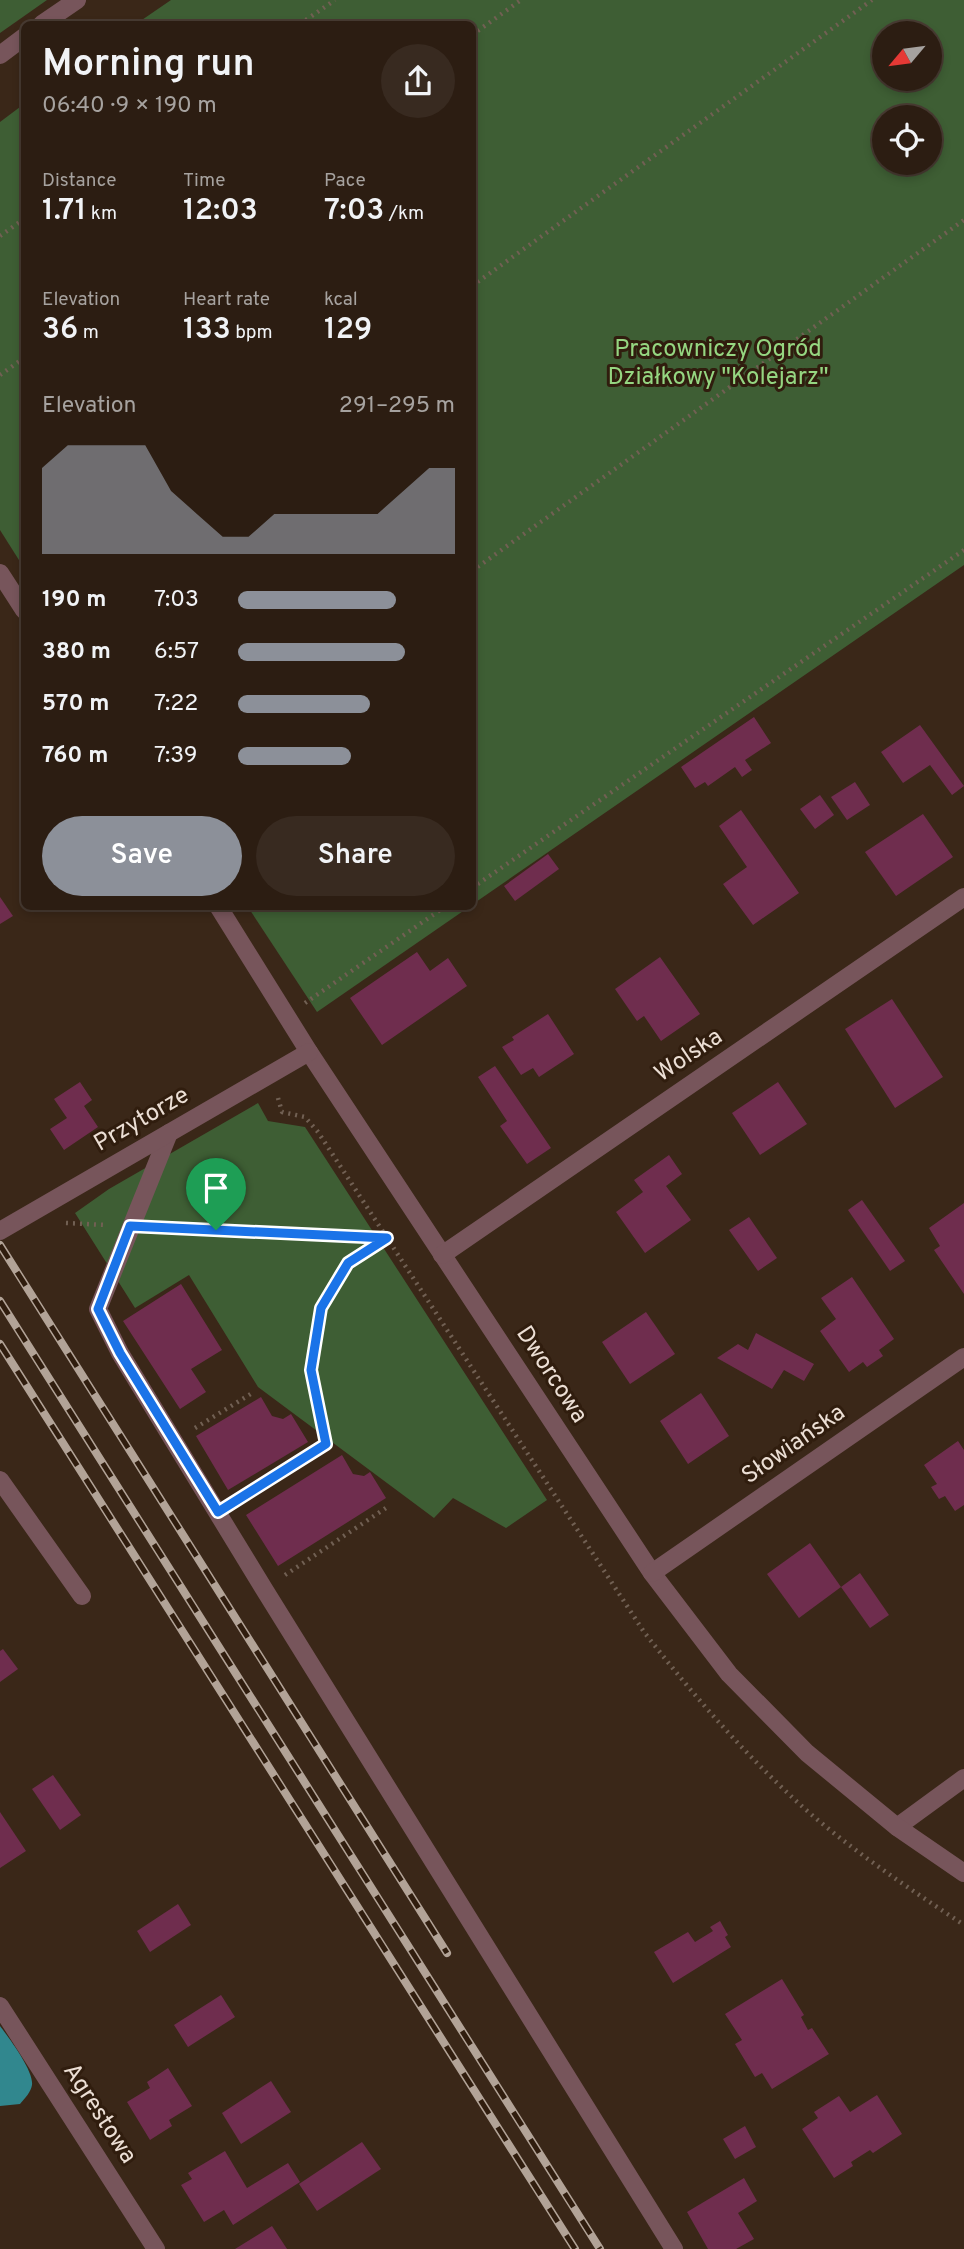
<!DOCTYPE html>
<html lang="en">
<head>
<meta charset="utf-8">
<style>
  :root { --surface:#2c1d12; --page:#382a20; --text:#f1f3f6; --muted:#a6a29f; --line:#483b32; --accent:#8c9099 }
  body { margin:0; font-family:Overpass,sans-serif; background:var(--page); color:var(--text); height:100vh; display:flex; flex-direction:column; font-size:26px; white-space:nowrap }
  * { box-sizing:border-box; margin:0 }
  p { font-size:23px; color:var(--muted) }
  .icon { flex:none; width:38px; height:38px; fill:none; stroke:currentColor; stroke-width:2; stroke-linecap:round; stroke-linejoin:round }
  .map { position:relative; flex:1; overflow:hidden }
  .details { position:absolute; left:21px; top:21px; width:455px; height:889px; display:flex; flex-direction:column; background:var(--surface); border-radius:10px; box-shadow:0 4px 10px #0003,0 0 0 2px var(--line) }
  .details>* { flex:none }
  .needle { width:46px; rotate:241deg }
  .controls { position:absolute; left:872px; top:21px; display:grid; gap:14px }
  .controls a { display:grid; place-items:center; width:70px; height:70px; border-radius:50%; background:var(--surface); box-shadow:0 4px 10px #0003,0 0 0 2px var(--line); font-size:35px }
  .pin { position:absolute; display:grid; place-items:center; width:60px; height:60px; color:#fff; margin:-72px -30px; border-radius:50% 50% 50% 0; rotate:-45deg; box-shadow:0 0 7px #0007 }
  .pin .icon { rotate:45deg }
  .round { display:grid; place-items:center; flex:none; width:74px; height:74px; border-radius:37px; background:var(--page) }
  .overview { display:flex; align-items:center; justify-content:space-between; height:119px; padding:0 21px }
  h1 { font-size:38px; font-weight:600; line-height:52px }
  .figures { display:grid; grid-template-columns:repeat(3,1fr); gap:10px; height:119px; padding:7px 21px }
  .figures div { display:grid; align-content:center }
  .figures b { font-size:30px; font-weight:600 }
  .figures small { font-size:19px; font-weight:400 }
  .figures p { font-size:19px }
  .chart { height:196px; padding:14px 21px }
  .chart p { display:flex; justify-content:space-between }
  .chart svg { width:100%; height:126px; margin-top:7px; fill:var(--accent); opacity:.7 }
  .primary-button { display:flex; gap:14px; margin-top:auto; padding:14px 21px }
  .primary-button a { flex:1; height:80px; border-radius:42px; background:var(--accent); color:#fff; font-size:28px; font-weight:600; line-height:80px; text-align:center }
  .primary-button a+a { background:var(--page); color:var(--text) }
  ul { padding:0 21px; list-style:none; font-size:23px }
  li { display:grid; grid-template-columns:112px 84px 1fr; align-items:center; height:52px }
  li i { height:18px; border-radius:9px; background:var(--accent) }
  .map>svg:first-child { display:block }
</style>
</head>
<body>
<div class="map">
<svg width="964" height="2249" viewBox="0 0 964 2249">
  <rect width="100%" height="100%" fill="#3a2718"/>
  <g fill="#3e5e34" fill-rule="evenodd">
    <path d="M0,0H47L0,33Z"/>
    <path d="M171,0H964V565L473,904L472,24H136ZM929,33V79H884V33ZM929,117V163H884V117Z"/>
    <path d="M24,104V568L0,530V122Z"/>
    <path d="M248,907H469L317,1012Z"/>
    <path d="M258,1103L268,1121L305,1127L547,1500L506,1528L453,1498L434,1518L258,1387L189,1275L135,1308L75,1213L109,1189Z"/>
  </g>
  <path fill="#31878e" d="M0,2026C9,2038 34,2071 32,2085C31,2092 25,2098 20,2104L0,2106Z"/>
  <g fill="#6f2d4e">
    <path d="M754,717L771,743L745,760L752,770L742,777L735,767L708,786L705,782L695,788L681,767Z"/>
    <path d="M920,725L964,786L952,795L930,765L903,783L881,752Z"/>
    <path d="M855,782L870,805L847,820L831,797Z"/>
    <path d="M820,795L834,815L815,829L800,809Z"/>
    <path d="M741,810L799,893L753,925L723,884L747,867L719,826Z"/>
    <path d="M923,814L953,857L896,896L865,852Z"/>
    <path d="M548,854L559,869L515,901L504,886Z"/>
    <path d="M0,897L13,916L0,924Z"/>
    <path d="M417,952L430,971L448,958L467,986L382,1045L350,998Z"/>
    <path d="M660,957L700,1014L661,1041L644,1016L637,1021L615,989Z"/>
    <path d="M892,999L943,1077L895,1108L845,1029Z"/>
    <path d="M548,1014L574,1054L539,1077L533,1068L521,1075L502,1047L514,1040L512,1037Z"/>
    <path d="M495,1066L551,1148L527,1164L500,1126L507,1121L478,1077Z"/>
    <path d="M80,1082L92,1100L84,1106L98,1127L64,1150L50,1129L67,1118L54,1099Z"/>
    <path d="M778,1082L807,1124L760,1155L732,1113Z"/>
    <path d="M669,1155L682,1174L666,1186L691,1220L645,1253L616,1212L643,1192L634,1180Z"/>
    <path d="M862,1200L905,1261L890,1271L848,1210Z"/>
    <path d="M964,1203V1294L934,1250L940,1246L929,1228Z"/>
    <path d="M749,1217L777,1258L758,1271L729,1230Z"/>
    <path d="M852,1277L894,1339L879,1350L883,1356L867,1367L863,1362L849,1372L820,1331L836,1319L821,1298Z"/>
    <path d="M181,1284L222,1350L191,1369L206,1392L180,1409L123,1321Z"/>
    <path d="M646,1312L675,1354L630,1384L602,1342Z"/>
    <path d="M756,1333L814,1364L804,1381L784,1370L772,1389L717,1358L738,1344L748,1350Z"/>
    <path d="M701,1393L729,1436L688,1464L660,1421Z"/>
    <path d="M261,1397L272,1416L283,1419L291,1414L308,1442L228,1490L196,1436Z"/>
    <path d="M958,1441L964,1450V1505L955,1511L945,1496L939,1499L931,1487L937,1484L924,1465Z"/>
    <path d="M342,1455L353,1474L364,1476L370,1472L386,1498L278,1566L246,1515Z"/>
    <path d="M810,1543L841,1587L799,1618L767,1574Z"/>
    <path d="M860,1573L889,1615L870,1628L841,1587Z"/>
    <path d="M3,1649L18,1669L0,1682V1651Z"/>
    <path d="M53,1775L81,1815L60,1830L32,1789Z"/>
    <path d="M0,1812L26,1851L0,1868Z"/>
    <path d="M178,1904L191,1925L150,1952L137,1931Z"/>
    <path d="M720,1921L728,1935L725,1937L731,1947L673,1983L654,1952L688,1932L695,1942L713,1931L710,1927Z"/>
    <path d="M782,1979L804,2015L801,2017L808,2030L812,2028L829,2054L772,2089L762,2073L755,2077L735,2044L742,2040L725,2014Z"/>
    <path d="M221,1995L235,2017L188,2047L174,2025Z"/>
    <path d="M168,2068L192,2106L169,2120L172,2126L150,2140L127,2102L150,2088L147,2082Z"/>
    <path d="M271,2081L291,2112L241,2144L222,2113Z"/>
    <path d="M877,2095L902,2134L873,2153L870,2150L851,2162L853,2166L834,2178L802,2129L818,2118L814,2112L839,2096L850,2112Z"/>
    <path d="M745,2126L756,2147L735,2159L723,2139Z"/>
    <path d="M362,2142L381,2169L317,2211L299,2184Z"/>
    <path d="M225,2151L247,2188L288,2163L300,2182L233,2225L224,2210L204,2222L181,2185L192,2179L188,2173Z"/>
    <path d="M744,2178L757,2201L738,2213L754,2239L736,2249H708L687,2212Z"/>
    <path d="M272,2226L287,2249H235Z"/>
  </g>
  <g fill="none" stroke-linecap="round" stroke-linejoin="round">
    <g stroke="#716053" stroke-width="4.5" stroke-dasharray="2 5" stroke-linecap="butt">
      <path d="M300,24L335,0"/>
      <path d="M472,35L521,0"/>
      <path d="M0,236L24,219"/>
      <path d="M472,286L872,0"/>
      <path d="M0,375L24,358"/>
      <path d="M472,571L964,220"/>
      <path d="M472,888L964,550"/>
      <path d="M305,1003L446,906"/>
      <path d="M278,1098L282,1112L305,1117L318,1132L644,1632C693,1695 745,1755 805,1809C854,1852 910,1889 964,1925"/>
      <path d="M66,1223L106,1225"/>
      <path d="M157,1227L386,1238"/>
      <path d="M195,1428L254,1392"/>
      <path d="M237,1500L326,1444L311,1370L321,1308L348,1263L386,1238"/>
      <path d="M285,1575L389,1506"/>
    </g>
    <g stroke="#77555b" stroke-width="18">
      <path d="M169,1133L98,1309L120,1353L264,1589L674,2249"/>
      <path d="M0,1480L82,1596"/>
      <path d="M897,1827L964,1778"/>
    </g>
    <g stroke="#77555b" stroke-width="18">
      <path d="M42,24L77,0"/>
      <path d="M0,55L24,37"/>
      <path d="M0,573L24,610"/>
      <path d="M218,906L309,1052L652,1573L729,1674L807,1753L897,1827L964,1873"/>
      <path d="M0,1231L309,1052"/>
      <path d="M442,1255L964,897"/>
      <path d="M652,1573L964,1357"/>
      <path d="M0,2006L156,2249"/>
    </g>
    <defs>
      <g id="rail">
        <path d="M0,1245L447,1953"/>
        <path d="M0,1301L600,2249"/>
        <path d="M0,1344L575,2249"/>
      </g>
    </defs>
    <use href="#rail" stroke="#b2a397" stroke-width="8"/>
    <use href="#rail" stroke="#301d0e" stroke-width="5" stroke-dasharray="16" stroke-linecap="butt"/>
  </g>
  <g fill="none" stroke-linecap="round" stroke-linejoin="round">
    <defs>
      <path id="route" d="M130,1226L387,1238L348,1263L321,1308L311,1370L326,1444L218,1512L120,1353L98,1309Z"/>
    </defs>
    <use href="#route" stroke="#fff" stroke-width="14"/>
    <use href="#route" stroke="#1a73e8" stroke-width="9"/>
  </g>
  <g text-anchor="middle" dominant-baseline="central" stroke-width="6" stroke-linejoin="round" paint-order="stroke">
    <g font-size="24" fill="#95d681" stroke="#301d0e">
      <text x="718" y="350">Pracowniczy Ogród<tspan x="718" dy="28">Działkowy "Kolejarz"</tspan></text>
    </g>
    <g font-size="24" fill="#ecdfd5" stroke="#301d0e">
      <text transform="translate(689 1056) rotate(-34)">Wolska</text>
      <text transform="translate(142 1120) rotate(-30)">Przytorze</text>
      <text transform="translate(551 1375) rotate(57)">Dworcowa</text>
      <text transform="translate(794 1445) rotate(-35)">Słowiańska</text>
      <text transform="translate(99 2114) rotate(57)">Agrestowa</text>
    </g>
  </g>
</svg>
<div class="controls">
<a><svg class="needle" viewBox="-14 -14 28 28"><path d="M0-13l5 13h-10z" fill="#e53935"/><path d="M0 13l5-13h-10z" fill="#a6a29f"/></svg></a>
<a><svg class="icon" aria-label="locate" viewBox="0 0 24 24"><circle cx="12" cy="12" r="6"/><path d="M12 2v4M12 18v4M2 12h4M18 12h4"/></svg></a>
</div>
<div class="pin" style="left:216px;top:1230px;background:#1e9e55"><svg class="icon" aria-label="arrive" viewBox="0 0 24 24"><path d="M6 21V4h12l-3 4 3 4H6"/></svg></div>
<section class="details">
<div class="overview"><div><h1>Morning run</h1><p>06:40 · 9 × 190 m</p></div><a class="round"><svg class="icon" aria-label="share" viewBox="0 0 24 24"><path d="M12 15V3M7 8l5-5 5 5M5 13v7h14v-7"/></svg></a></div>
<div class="figures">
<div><p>Distance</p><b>1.71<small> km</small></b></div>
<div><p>Time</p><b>12:03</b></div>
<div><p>Pace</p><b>7:03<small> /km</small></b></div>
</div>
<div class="figures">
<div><p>Elevation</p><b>36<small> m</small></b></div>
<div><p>Heart rate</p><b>133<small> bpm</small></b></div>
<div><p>kcal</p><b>129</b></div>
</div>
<div class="chart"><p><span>Elevation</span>291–295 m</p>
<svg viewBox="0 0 160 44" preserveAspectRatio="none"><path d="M0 44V14L10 6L20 6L30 6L40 6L50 22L60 30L70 38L80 38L90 30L100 30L110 30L120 30L130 30L140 22L150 14L160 14V44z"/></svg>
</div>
<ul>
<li><b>190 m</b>7:03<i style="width:73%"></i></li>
<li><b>380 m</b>6:57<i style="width:77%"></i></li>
<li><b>570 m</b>7:22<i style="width:61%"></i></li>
<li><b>760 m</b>7:39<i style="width:52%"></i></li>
</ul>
<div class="primary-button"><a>Save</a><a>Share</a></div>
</section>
</div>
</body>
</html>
